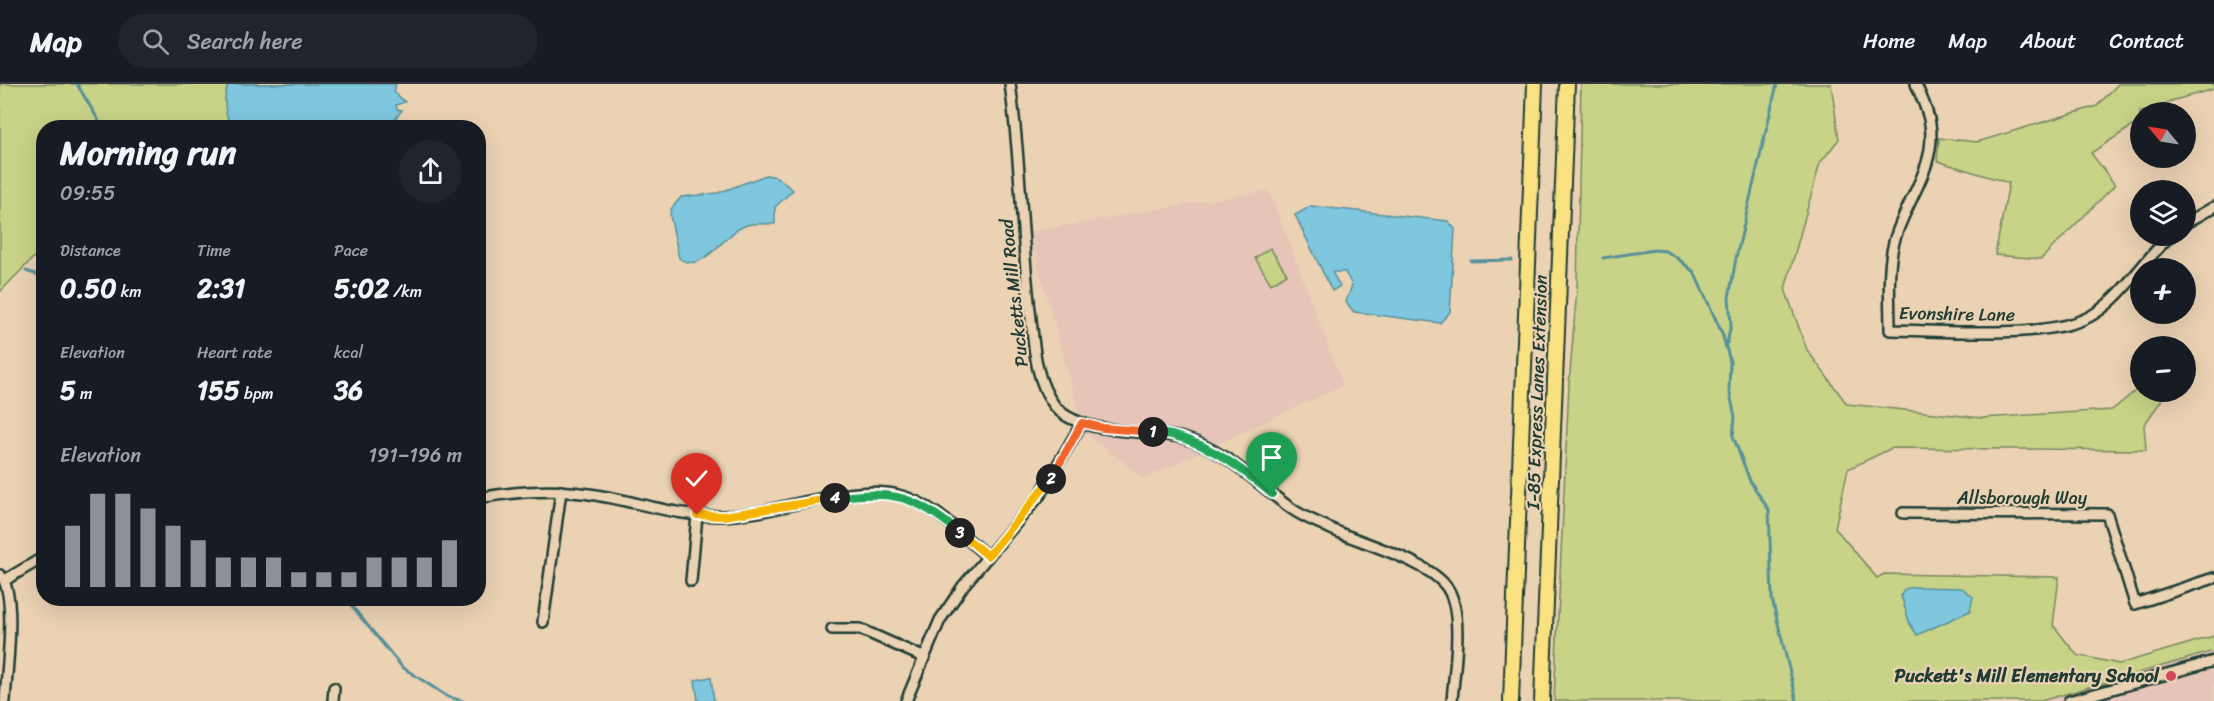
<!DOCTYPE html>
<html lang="en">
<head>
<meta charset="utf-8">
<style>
  :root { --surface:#171b24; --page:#20242c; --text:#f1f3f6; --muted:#9ea1a6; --line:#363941; --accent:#8c9099 }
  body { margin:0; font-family:Sriracha,sans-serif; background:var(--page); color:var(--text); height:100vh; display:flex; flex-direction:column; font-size:22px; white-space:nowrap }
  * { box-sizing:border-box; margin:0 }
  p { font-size:20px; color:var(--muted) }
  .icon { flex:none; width:33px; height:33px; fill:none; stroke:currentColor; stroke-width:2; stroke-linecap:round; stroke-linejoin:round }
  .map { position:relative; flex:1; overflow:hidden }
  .panel { position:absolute; left:36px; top:36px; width:450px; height:486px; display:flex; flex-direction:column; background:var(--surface); border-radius:24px; box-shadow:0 6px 24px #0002 }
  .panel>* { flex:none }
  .needle { width:39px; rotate:300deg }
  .fabs { position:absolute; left:2130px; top:18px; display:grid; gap:12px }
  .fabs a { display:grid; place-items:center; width:66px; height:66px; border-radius:50%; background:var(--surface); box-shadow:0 6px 24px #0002; font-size:30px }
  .pin { position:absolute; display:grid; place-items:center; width:51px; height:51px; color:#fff; margin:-62px -26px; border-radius:50% 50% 50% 0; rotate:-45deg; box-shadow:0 0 6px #0007 }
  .pin .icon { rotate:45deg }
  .km { position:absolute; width:30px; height:30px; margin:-15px; border-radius:50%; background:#222; color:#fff; font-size:16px; line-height:30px; text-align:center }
  .round { display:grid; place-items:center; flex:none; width:63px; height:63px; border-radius:32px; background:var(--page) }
  .overview { display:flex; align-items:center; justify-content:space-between; height:102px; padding:0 24px }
  h1 { font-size:33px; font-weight:700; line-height:45px }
  .stats { display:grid; grid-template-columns:repeat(3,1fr); gap:9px; height:102px; padding:6px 24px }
  .stats div { display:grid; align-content:center }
  .stats b { font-size:26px; font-weight:700 }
  .stats small { font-size:16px; font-weight:400 }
  .stats p { font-size:16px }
  .chart { height:168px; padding:12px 24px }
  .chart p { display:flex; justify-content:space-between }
  .chart svg { width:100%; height:108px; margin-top:6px; stroke:var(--accent); stroke-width:6 }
  header { display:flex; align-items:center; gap:36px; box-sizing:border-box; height:84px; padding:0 30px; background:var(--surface); border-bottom:2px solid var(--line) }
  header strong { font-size:28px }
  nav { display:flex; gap:33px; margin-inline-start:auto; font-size:21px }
  .search { width:420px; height:54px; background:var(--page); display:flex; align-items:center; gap:15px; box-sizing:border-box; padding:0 21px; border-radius:33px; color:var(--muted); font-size:22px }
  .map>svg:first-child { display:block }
</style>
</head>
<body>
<header>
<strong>Map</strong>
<div class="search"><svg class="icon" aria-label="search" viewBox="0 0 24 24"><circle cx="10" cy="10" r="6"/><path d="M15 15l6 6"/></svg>Search here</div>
<nav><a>Home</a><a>Map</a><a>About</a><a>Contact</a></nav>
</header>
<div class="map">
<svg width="2214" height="617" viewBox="0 0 2214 617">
  <rect width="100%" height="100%" fill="#ebd2b3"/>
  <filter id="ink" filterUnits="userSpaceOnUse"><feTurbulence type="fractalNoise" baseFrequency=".0167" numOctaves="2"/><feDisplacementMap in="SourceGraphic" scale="12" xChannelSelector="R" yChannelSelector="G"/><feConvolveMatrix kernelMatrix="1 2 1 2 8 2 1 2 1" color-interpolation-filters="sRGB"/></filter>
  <g filter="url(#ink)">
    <g fill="#e6c5b8">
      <path d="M1269,106L1343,301L1144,395L1084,348L1029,148Z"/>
      <path d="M2214,567V617H2041Z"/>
    </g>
    <g fill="#c8d387" stroke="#74885e" stroke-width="1.5" fill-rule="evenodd">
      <path d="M0,0H322L276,43L44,44L43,170L36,171L0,208Z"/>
      <path d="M1581,0H1831L1839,55L1820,79L1785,205L1807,266L1847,320L1982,334L2112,326L2140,303V308H2162L2161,317L2144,341L2146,366L1892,364L1848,385L1835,444L1877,494L1884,490L2059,493L2053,541L2077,571L2119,580L2214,552V567L2041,617H1554L1569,301L1577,204ZM1901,511L1970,527L1923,548L1910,540Z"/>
      <path d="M2118,0H2214V5L2171,17L2153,28H2140V37L2091,69L2115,101L2041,175L1995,171L2009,99L1937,77L1939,54L1977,58L2097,22Z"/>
      <path d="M1270,164L1287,190L1271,200L1255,174Z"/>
    </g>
    <g fill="#7ec7de" stroke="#58909a" stroke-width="1.5">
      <path d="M228,0H396L394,8L405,18L396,21L397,25L402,26L396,34L388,39L387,43H231C225,30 223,14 228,0Z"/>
      <path d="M766,91L777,93L793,106L775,123V140C764,140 752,138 742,143C723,151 702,192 679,174L670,131L671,125L681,113L718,109Z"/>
      <path d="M1311,122L1448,137L1455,145L1450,228L1440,239L1354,228L1346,218L1352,201L1345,188H1332L1340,202L1332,207L1295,131Z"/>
      <path d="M1913,503L1962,504L1973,513L1970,527L1917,551L1910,540L1901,511L1905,505Z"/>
      <path d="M711,593L714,617H698L695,596Z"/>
    </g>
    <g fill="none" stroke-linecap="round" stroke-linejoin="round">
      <g stroke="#58909a" stroke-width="3">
        <path d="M77,0L103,44"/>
        <path d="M1603,174L1654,166L1665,167L1676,173L1694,188L1722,249L1730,277L1729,305L1735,333L1733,352L1750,397L1769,426L1772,515L1797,617"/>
        <path d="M1471,177L1512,176"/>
        <path d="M26,187L44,193"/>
        <path d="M1727,259L1731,240L1729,214L1736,174L1777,0"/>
        <path d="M345,514L402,583L448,613L463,617"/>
      </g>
      <defs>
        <g id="minor">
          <path d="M1010,0C1021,75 1021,151 1030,226C1034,259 1034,294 1054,321C1077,352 1148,345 1183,354C1227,366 1256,400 1292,425C1303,433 1317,438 1329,444C1360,459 1431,477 1448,505C1464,531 1454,587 1452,617"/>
          <path d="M1916,0C1921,13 1928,26 1930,40C1937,84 1905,117 1894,158C1887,186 1890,218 1890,246C1941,246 2053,257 2094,230C2124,211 2144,176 2170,152"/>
          <path d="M2186,139L2214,123"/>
          <path d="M478,414C518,407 556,404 596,411C638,418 680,433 722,432C776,431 846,399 898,411C933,419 962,451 988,473"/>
          <path d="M1903,429L2107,430L2135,520L2214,494"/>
          <path d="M0,491C18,508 6,591 5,617"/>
          <path d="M5,496L44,473"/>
          <path d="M691,497L697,431"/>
          <path d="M543,538L561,407"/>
          <path d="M832,545H860L923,573"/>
          <path d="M333,617L334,604"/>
          <path d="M906,617L940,536L963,502L1040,411L1082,339"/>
          <path d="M2069,617L2214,577"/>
        </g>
        <g id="highway">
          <path d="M1511,617L1535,0"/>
          <path d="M1542,617L1567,0"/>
        </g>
      </defs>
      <use href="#minor" stroke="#1f3d34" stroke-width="14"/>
      <use href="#highway" stroke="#1f3d34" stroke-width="18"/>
      <use href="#minor" stroke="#ebd2b3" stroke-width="9"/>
      <use href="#highway" stroke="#f9e181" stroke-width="14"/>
    </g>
  </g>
  <g fill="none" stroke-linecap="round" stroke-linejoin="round" filter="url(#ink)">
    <defs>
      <path id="split-1" d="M1153,348C1201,353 1236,380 1272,410"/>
      <path id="split-2" d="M1051,395L1082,339L1103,344L1153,348"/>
      <path id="split-3" d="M960,449L988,472L1051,395"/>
      <path id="split-4" d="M835,414C893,405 915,412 960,449"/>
      <path id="split-5" d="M697,431L724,432L835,414"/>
    </defs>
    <use href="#split-1" stroke="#fff" stroke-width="12"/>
    <use href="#split-2" stroke="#fff" stroke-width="12"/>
    <use href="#split-3" stroke="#fff" stroke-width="12"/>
    <use href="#split-4" stroke="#fff" stroke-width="12"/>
    <use href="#split-5" stroke="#fff" stroke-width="12"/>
    <use href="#split-1" stroke="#22a559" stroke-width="8"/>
    <use href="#split-2" stroke="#f0652b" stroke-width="8"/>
    <use href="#split-3" stroke="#f5b400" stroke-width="8"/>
    <use href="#split-4" stroke="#22a559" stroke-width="8"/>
    <use href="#split-5" stroke="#f5b400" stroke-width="8"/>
  </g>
  <circle fill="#d1495b" stroke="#ebd2b3" stroke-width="2" cx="2171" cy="592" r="6"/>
  <g text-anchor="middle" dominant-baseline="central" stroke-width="4.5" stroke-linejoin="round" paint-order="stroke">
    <g font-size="18" fill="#1f3d34" stroke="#ebd2b3">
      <text transform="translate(1014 209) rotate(-96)">Pucketts Mill Road</text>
      <text transform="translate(1957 230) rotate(1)">Evonshire Lane</text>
      <text transform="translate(1537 308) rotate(-88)">I-85 Express Lanes Extension</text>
      <text x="2022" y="414">Allsborough Way</text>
    </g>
    <g font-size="18" font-weight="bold" fill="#1f3d34" stroke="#ebd2b3" text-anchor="end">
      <text x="2159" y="592">Puckett's Mill Elementary School</text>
    </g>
  </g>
</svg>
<div class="fabs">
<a><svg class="needle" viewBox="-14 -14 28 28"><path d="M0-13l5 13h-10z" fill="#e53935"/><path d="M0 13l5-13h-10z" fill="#9ea1a6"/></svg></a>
<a><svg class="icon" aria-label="layers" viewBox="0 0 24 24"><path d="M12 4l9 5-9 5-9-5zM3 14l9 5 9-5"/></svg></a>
<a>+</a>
<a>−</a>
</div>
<div class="pin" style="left:1272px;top:410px;background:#1e9e55"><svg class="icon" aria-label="arrive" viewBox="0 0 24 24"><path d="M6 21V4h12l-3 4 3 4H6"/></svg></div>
<div class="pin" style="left:697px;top:431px;background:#d93025"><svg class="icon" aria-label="check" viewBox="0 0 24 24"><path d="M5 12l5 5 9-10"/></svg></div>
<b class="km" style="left:1153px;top:348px">1</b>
<b class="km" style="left:1051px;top:395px">2</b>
<b class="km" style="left:960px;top:449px">3</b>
<b class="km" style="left:835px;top:414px">4</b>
<section class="panel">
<div class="overview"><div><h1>Morning run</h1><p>09:55</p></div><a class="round"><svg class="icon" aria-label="share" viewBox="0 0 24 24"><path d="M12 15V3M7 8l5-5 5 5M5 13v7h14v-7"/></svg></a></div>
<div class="stats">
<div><p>Distance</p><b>0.50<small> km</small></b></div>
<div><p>Time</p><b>2:31</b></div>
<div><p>Pace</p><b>5:02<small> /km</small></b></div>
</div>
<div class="stats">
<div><p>Elevation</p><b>5<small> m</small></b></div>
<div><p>Heart rate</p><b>155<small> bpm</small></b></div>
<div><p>kcal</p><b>36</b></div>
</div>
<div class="chart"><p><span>Elevation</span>191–196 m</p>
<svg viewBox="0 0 160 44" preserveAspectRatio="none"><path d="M5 44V19M15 44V6M25 44V6M35 44V12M45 44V19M55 44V25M65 44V32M75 44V32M85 44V32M95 44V38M105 44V38M115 44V38M125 44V32M135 44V32M145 44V32M155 44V25"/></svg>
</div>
</section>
</div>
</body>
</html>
